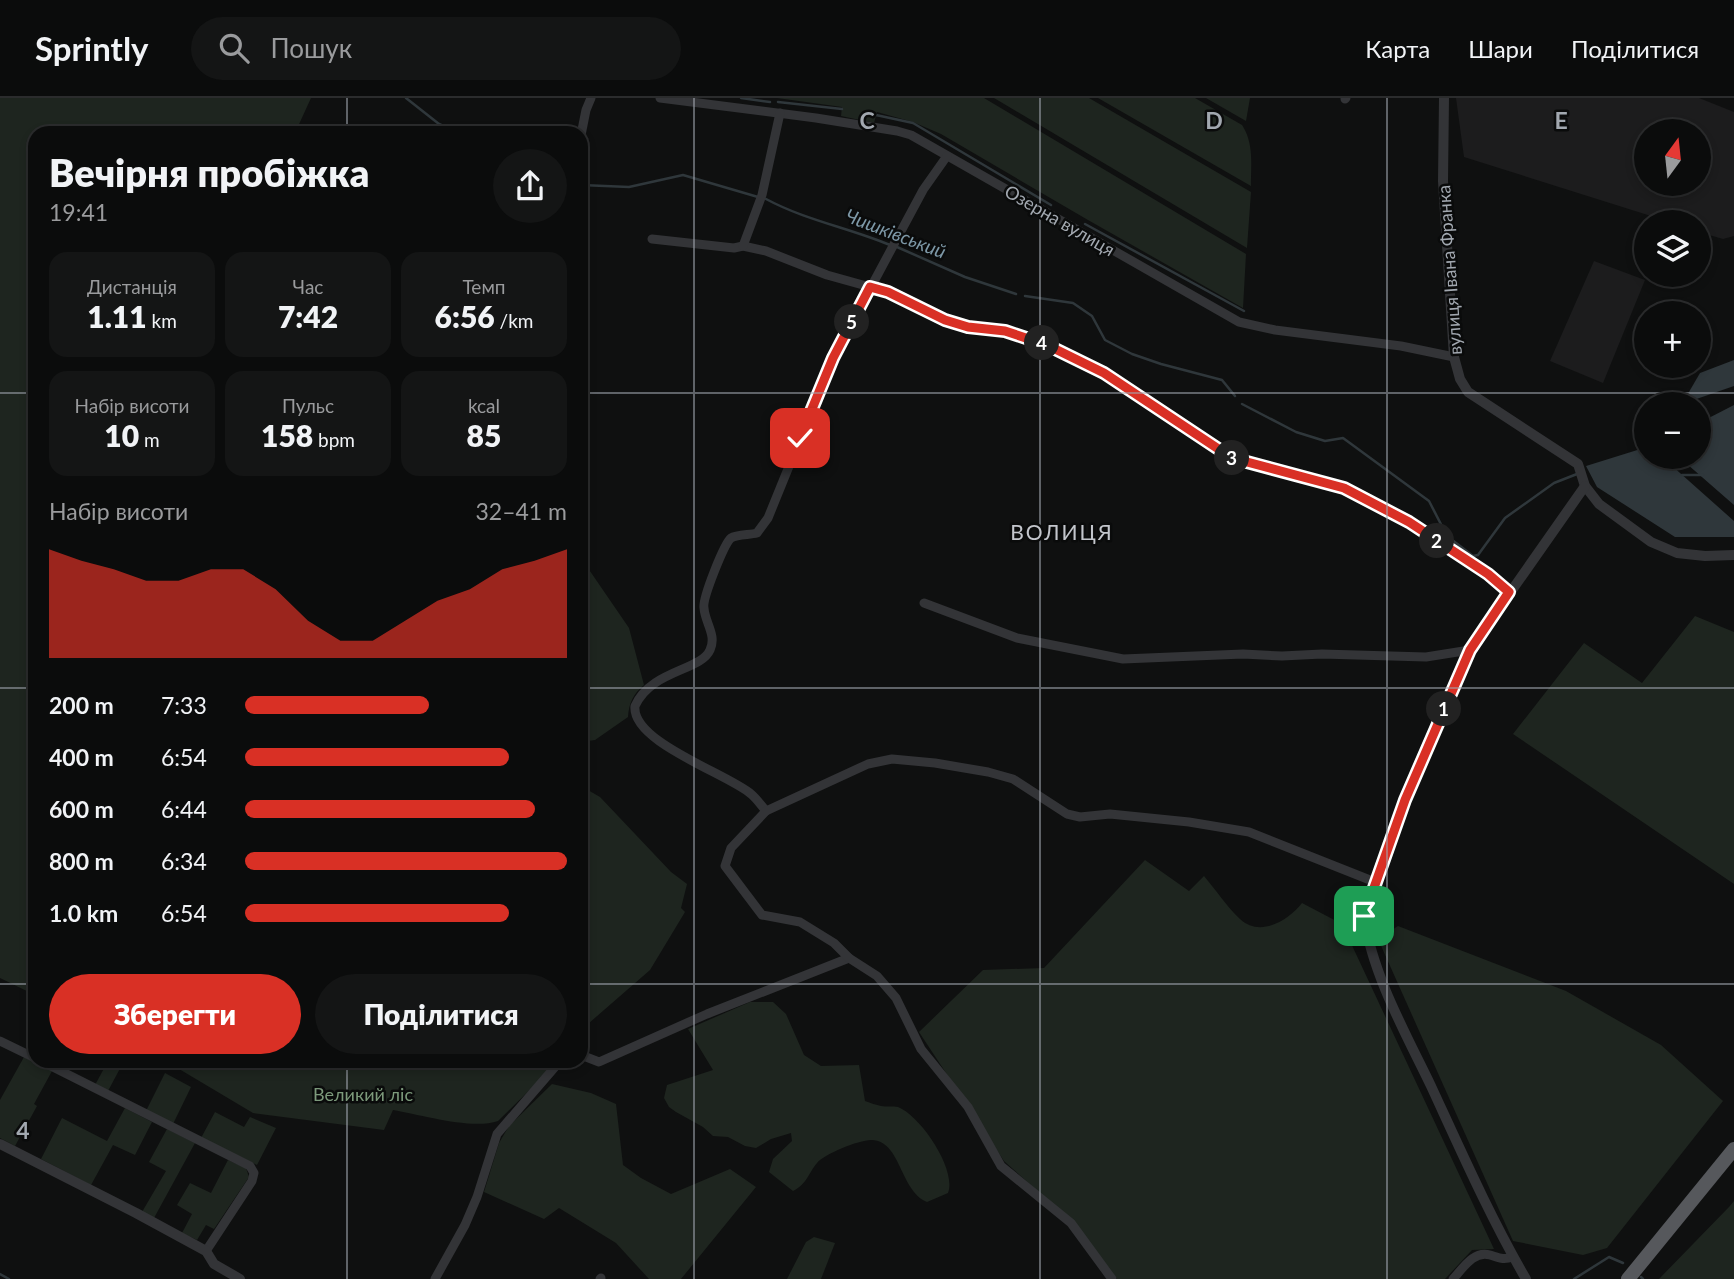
<!DOCTYPE html>
<html lang="uk">
<head>
<meta charset="utf-8">
<style>
  :root { --surface:#0b0c0c; --page:#141515; --text:#f1f3f6; --muted:#9a9b9d; --line:#2b2c2d; --accent:#d93025 }
  body { margin:0; font-family:Lato,sans-serif; background:var(--page); color:var(--text); height:100vh; display:flex; flex-direction:column; font-size:26px; white-space:nowrap }
  * { box-sizing:border-box; margin:0 }
  p { font-size:23px; color:var(--muted) }
  .icon { flex:none; width:38px; height:38px; fill:none; stroke:currentColor; stroke-width:2; stroke-linecap:round; stroke-linejoin:round }
  .map { position:relative; flex:1; overflow:hidden }
  .sheet { position:absolute; left:28px; top:28px; width:560px; height:942px; display:flex; flex-direction:column; background:var(--surface); border-radius:21px; box-shadow:0 4px 10px #0003,0 0 0 2px var(--line) }
  .sheet>* { flex:none }
  .needle { width:46px; rotate:15deg }
  .controls { position:absolute; left:1634px; top:21px; display:grid; gap:14px }
  .controls a { display:grid; place-items:center; width:77px; height:77px; border-radius:50%; background:var(--surface); box-shadow:0 4px 10px #0003,0 0 0 2px var(--line); font-size:35px }
  .pin { position:absolute; display:grid; place-items:center; width:60px; height:60px; color:#fff; margin:-30px; border-radius:14px; box-shadow:0 4px 10px #0006 }
  .km { position:absolute; width:35px; height:35px; margin:-18px; border-radius:50%; background:#222; color:#fff; font-size:19px; line-height:35px; text-align:center }
  .round { display:grid; place-items:center; flex:none; width:74px; height:74px; border-radius:37px; background:var(--page) }
  .head { display:flex; align-items:center; justify-content:space-between; height:119px; padding:0 21px }
  h1 { font-size:38px; font-weight:800; line-height:52px }
  .stats { display:grid; grid-template-columns:repeat(3,1fr); gap:10px; height:119px; padding:7px 21px }
  .stats div { display:grid; align-content:center; border-radius:18px; background:var(--page); text-align:center }
  .stats b { font-size:30px; font-weight:800 }
  .stats small { font-size:19px; font-weight:400 }
  .stats p { font-size:19px }
  .chart { height:196px; padding:14px 21px }
  .chart p { display:flex; justify-content:space-between }
  .chart svg { width:100%; height:126px; margin-top:7px; fill:var(--accent); opacity:.7 }
  .cta { display:flex; gap:14px; margin-top:auto; padding:14px 21px }
  .cta a { flex:1; height:80px; border-radius:42px; background:var(--accent); color:#fff; font-size:28px; font-weight:800; line-height:80px; text-align:center }
  .cta a+a { background:var(--page); color:var(--text) }
  ul { padding:0 21px; list-style:none; font-size:23px }
  li { display:grid; grid-template-columns:112px 84px 1fr; align-items:center; height:52px }
  li i { height:18px; border-radius:9px; background:var(--accent) }
  header { display:flex; align-items:center; gap:42px; box-sizing:border-box; height:98px; padding:0 35px; background:var(--surface); border-bottom:2px solid var(--line) }
  header strong { font-size:33px }
  nav { display:flex; gap:38px; margin-inline-start:auto; font-size:24px }
  .search { width:490px; height:63px; background:var(--page); display:flex; align-items:center; gap:18px; box-sizing:border-box; padding:0 24px; border-radius:38px; color:var(--muted); font-size:26px }
  .map>svg:first-child { display:block }
</style>
</head>
<body>
<header>
<strong>Sprintly</strong>
<div class="search"><svg class="icon" aria-label="search" viewBox="0 0 24 24"><circle cx="10" cy="10" r="6"/><path d="M15 15l6 6"/></svg>Пошук</div>
<nav><a>Карта</a><a>Шари</a><a>Поділитися</a></nav>
</header>
<div class="map">
<svg width="1734" height="1181" viewBox="0 0 1734 1181">
  <rect width="100%" height="100%" fill="#0f1010"/>
  <g fill="#1c1c1d" fill-rule="evenodd">
    <path d="M1456,0H1699L1734,14V138L1723,141L1699,134V124H1670L1464,59ZM1647,33H1699V86H1647Z"/>
    <path d="M1594,163L1645,182L1603,285L1550,263Z"/>
  </g>
  <g fill="#1e251f">
    <path d="M0,0H311L295,35H35V897L0,880Z"/>
    <path d="M777,0H984L1246,156L1243,210L1088,122L941,36L913,24L877,14L874,25L841,18L842,9Z"/>
    <path d="M994,0H1089L1251,94L1247,150Z"/>
    <path d="M1098,0H1195L1242,27C1254,45 1251,67 1251,88Z"/>
    <path d="M1206,0H1250L1246,23Z"/>
    <path d="M581,460L629,530L644,587C633,596 629,605 628,619L595,642L581,644Z"/>
    <path d="M1695,518L1734,534V786L1513,636L1584,545L1642,585Z"/>
    <path d="M581,688L600,699L671,774L687,786L681,810L685,814L650,872L581,932Z"/>
    <path d="M1145,762L1189,793L1204,778C1216,792 1227,809 1240,821C1260,840 1289,822 1302,805L1342,826L1494,1151L1472,1152L1445,1181H1117L1072,1124L1004,1063L919,934L983,872L1044,870Z"/>
    <path d="M1398,828L1566,893L1661,947L1723,1003L1607,1150L1583,1157L1513,1143L1378,841Z"/>
    <path d="M750,904H773L786,916L804,957L821,968L859,967L865,1003C871,1005 876,1007 881,1008C886,1009 893,1008 898,1009C921,1018 957,1072 948,1095L927,1104C900,1093 901,1043 872,1042C861,1041 824,1056 817,1065C808,1076 807,1086 793,1093L769,1074L773,1061L792,1043L791,1035L771,1041L756,1050L745,1048L728,1039L713,1038L703,1029L676,1014L669,1009L664,1000L667,987L713,972L688,931Z"/>
    <path d="M24,959L52,973L34,1006L37,1008L15,1048L0,1040V1002Z"/>
    <path d="M164,962L559,963L498,1023C472,1032 422,1017 393,1012L384,1032L253,1015Z"/>
    <path d="M108,963H124L108,993L95,987Z"/>
    <path d="M165,975L191,989L173,1026L146,1013Z"/>
    <path d="M552,986L591,995L616,1006L623,1067L641,1080L671,1096L730,1071L756,1089L681,1181H649L616,1145L559,1110L544,1121L484,1094L499,1045L509,1028Z"/>
    <path d="M125,1010L152,1024L135,1057L113,1047L91,1087L41,1061L62,1020L107,1043Z"/>
    <path d="M215,1014L244,1029L250,1019L276,1030L257,1067L201,1040Z"/>
    <path d="M167,1031L195,1045L154,1120L142,1114L166,1073L149,1064Z"/>
    <path d="M228,1062L246,1070L249,1079L214,1131L206,1127L197,1142L182,1135L192,1116L177,1107L190,1085L211,1095Z"/>
    <path d="M1734,1103V1181H1659L1729,1109Z"/>
    <path d="M814,1139L835,1145L821,1181H787L806,1144Z"/>
  </g>
  <g fill="#2f373b">
    <path d="M1734,262V288L1682,306L1700,275Z"/>
    <path d="M1734,307V407L1679,359H1699V325Z"/>
    <path d="M1647,349V359H1662L1734,423V439H1675L1597,389L1586,368Z"/>
  </g>
  <g fill="none" stroke-linecap="round" stroke-linejoin="round">
    <g stroke="#2f373b" stroke-width="2.5">
      <path d="M406,0L439,26L459,35"/>
      <path d="M741,0L770,4"/>
      <path d="M778,4L842,11"/>
      <path d="M876,17L913,25L1051,107"/>
      <path d="M581,87L629,89L683,77L758,99"/>
      <path d="M766,101C805,122 849,130 890,147"/>
      <path d="M1085,126L1244,213"/>
      <path d="M897,149L965,179L1016,196"/>
      <path d="M1025,198L1073,205L1092,218L1105,242L1132,256L1161,266L1222,282L1235,298"/>
      <path d="M1242,306L1296,334L1325,343L1343,340L1429,403L1447,438L1473,458L1478,457L1505,420L1554,385L1577,376"/>
      <path d="M1682,377H1703"/>
      <path d="M0,1176L9,1181"/>
      <path d="M1641,1179L1643,1181"/>
      <path d="M1574,1181L1609,1159L1623,1165"/>
    </g>
    <g stroke="#333437" stroke-width="9">
      <path d="M660,0L816,20L897,33L911,37L1239,224L1275,232L1401,248L1454,259"/>
      <path d="M1345,1L1346,0"/>
      <path d="M581,37L586,12L591,0"/>
      <path d="M652,141L734,150L743,148L766,153L827,177L888,194L945,222L968,229L1005,234L1047,247L1104,275L1232,360L1344,390L1409,424L1488,476L1509,494"/>
      <path d="M743,148L762,97L780,15"/>
      <path d="M924,505L1017,540L1123,561L1243,556L1282,558L1322,556L1426,559L1470,552"/>
      <path d="M766,713C761,707 756,700 751,696C728,676 631,644 635,608C651,572 701,573 710,552C717,537 705,525 704,510C702,501 724,446 731,440C737,436 750,437 757,435L768,420L833,260L923,92L947,58"/>
      <path d="M0,943L35,960"/>
      <path d="M581,957L599,964L707,916L849,860"/>
      <path d="M39,962L250,1068L254,1075L252,1083L206,1153"/>
      <path d="M435,1181L465,1127L477,1099L497,1036L561,962"/>
      <path d="M600,1181L601,1180"/>
      <path d="M1112,1181L1071,1125L1001,1068L968,1009L921,951L896,900L877,878L849,860L834,845L800,824L762,817L725,768L731,750L766,713L868,666L892,661L935,665L988,674L1013,681L1067,716L1080,719L1110,716L1189,724L1249,734L1375,784"/>
      <path d="M1453,1181C1463,1170 1474,1152 1490,1157C1500,1160 1503,1162 1513,1159"/>
    </g>
    <g stroke="#333437" stroke-width="10">
      <path d="M1444,0L1443,83L1454,259L1460,281L1468,294L1578,366L1585,388L1599,406L1651,444L1677,455L1705,458L1734,457"/>
      <path d="M0,1046L136,1115L206,1153L214,1166L240,1181"/>
      <path d="M1526,1181C1490,1119 1461,1053 1431,988C1406,936 1372,876 1364,818L1405,702L1470,552L1585,388"/>
    </g>
    <path stroke="#56585c" stroke-width="14" d="M1628,1181L1734,1051"/>
  </g>
  <g fill="none" stroke-linecap="round" stroke-linejoin="round">
    <defs>
      <path id="route" d="M800,340L833,260L870,189L888,194L945,222L968,229L1005,233L1047,247L1104,275L1232,360L1344,390L1409,424L1488,476L1509,494L1470,552L1405,702L1364,818"/>
    </defs>
    <use href="#route" stroke="#fff" stroke-width="14"/>
    <use href="#route" stroke="#d93025" stroke-width="9"/>
  </g>
  <path fill="none" stroke="#a2a8b0" stroke-width="2" stroke-opacity="0.55" d="M347,0V35M694,0V1181M1040,0V1181M1387,0V1181M0,295H35M581,295H1734M0,590H35M581,590H1734M0,886H35M581,886H1734M347,962V1181"/>
  <g text-anchor="middle" dominant-baseline="central" stroke-width="5" stroke-linejoin="round" paint-order="stroke">
    <g font-size="18" fill="#a2a8b0" stroke="#0a0b0b">
      <text transform="translate(1060 122) rotate(30)">Озерна вулиця</text>
      <text transform="translate(1449 172) rotate(-94)">вулиця Івана Франка</text>
    </g>
    <g font-size="18" fill="#7c997b" stroke="#0a0b0b">
      <text x="363" y="996">Великий ліс</text>
    </g>
    <g font-size="19" font-style="italic" fill="#7d98a7" stroke="#0a0b0b">
      <text transform="translate(896 135) rotate(21)">Чишківський</text>
    </g>
    <g font-size="21" letter-spacing="2" fill="#c3c6cc" stroke="#0a0b0b">
      <text x="1062" y="433">ВОЛИЦЯ</text>
    </g>
  </g>
  <g font-size="23" text-anchor="middle" font-weight="bold" fill="#a2a8b0" stroke="#0a0b0b" stroke-width="5" stroke-linejoin="round" paint-order="stroke">
    <text x="867" y="31">C</text>
    <text x="1214" y="31">D</text>
    <text x="1561" y="31">E</text>
    <text x="23" y="1041">4</text>
  </g>
</svg>
<div class="controls">
<a><svg class="needle" viewBox="-14 -14 28 28"><path d="M0-13l5 13h-10z" fill="#e53935"/><path d="M0 13l5-13h-10z" fill="#9a9b9d"/></svg></a>
<a><svg class="icon" aria-label="layers" viewBox="0 0 24 24"><path d="M12 4l9 5-9 5-9-5zM3 14l9 5 9-5"/></svg></a>
<a>+</a>
<a>−</a>
</div>
<div class="pin" style="left:1364px;top:818px;background:#1e9e55"><svg class="icon" aria-label="arrive" viewBox="0 0 24 24"><path d="M6 21V4h12l-3 4 3 4H6"/></svg></div>
<div class="pin" style="left:800px;top:340px;background:#d93025"><svg class="icon" aria-label="check" viewBox="0 0 24 24"><path d="M5 12l5 5 9-10"/></svg></div>
<b class="km" style="left:1444px;top:611px">1</b>
<b class="km" style="left:1437px;top:443px">2</b>
<b class="km" style="left:1232px;top:360px">3</b>
<b class="km" style="left:1042px;top:245px">4</b>
<b class="km" style="left:852px;top:224px">5</b>
<section class="sheet">
<div class="head"><div><h1>Вечірня пробіжка</h1><p>19:41</p></div><a class="round"><svg class="icon" aria-label="share" viewBox="0 0 24 24"><path d="M12 15V3M7 8l5-5 5 5M5 13v7h14v-7"/></svg></a></div>
<div class="stats">
<div><p>Дистанція</p><b>1.11<small> km</small></b></div>
<div><p>Час</p><b>7:42</b></div>
<div><p>Темп</p><b>6:56<small> /km</small></b></div>
</div>
<div class="stats">
<div><p>Набір висоти</p><b>10<small> m</small></b></div>
<div><p>Пульс</p><b>158<small> bpm</small></b></div>
<div><p>kcal</p><b>85</b></div>
</div>
<div class="chart"><p><span>Набір висоти</span>32–41 m</p>
<svg viewBox="0 0 160 44" preserveAspectRatio="none"><path d="M0 44V6L10 10L20 13L30 17L40 17L50 13L60 13L70 20L80 31L90 38L100 38L110 31L120 24L130 20L140 13L150 10L160 6V44z"/></svg>
</div>
<ul>
<li><b>200 m</b>7:33<i style="width:57%"></i></li>
<li><b>400 m</b>6:54<i style="width:82%"></i></li>
<li><b>600 m</b>6:44<i style="width:90%"></i></li>
<li><b>800 m</b>6:34<i style="width:100%"></i></li>
<li><b>1.0 km</b>6:54<i style="width:82%"></i></li>
</ul>
<div class="cta"><a>Зберегти</a><a>Поділитися</a></div>
</section>
</div>
</body>
</html>
